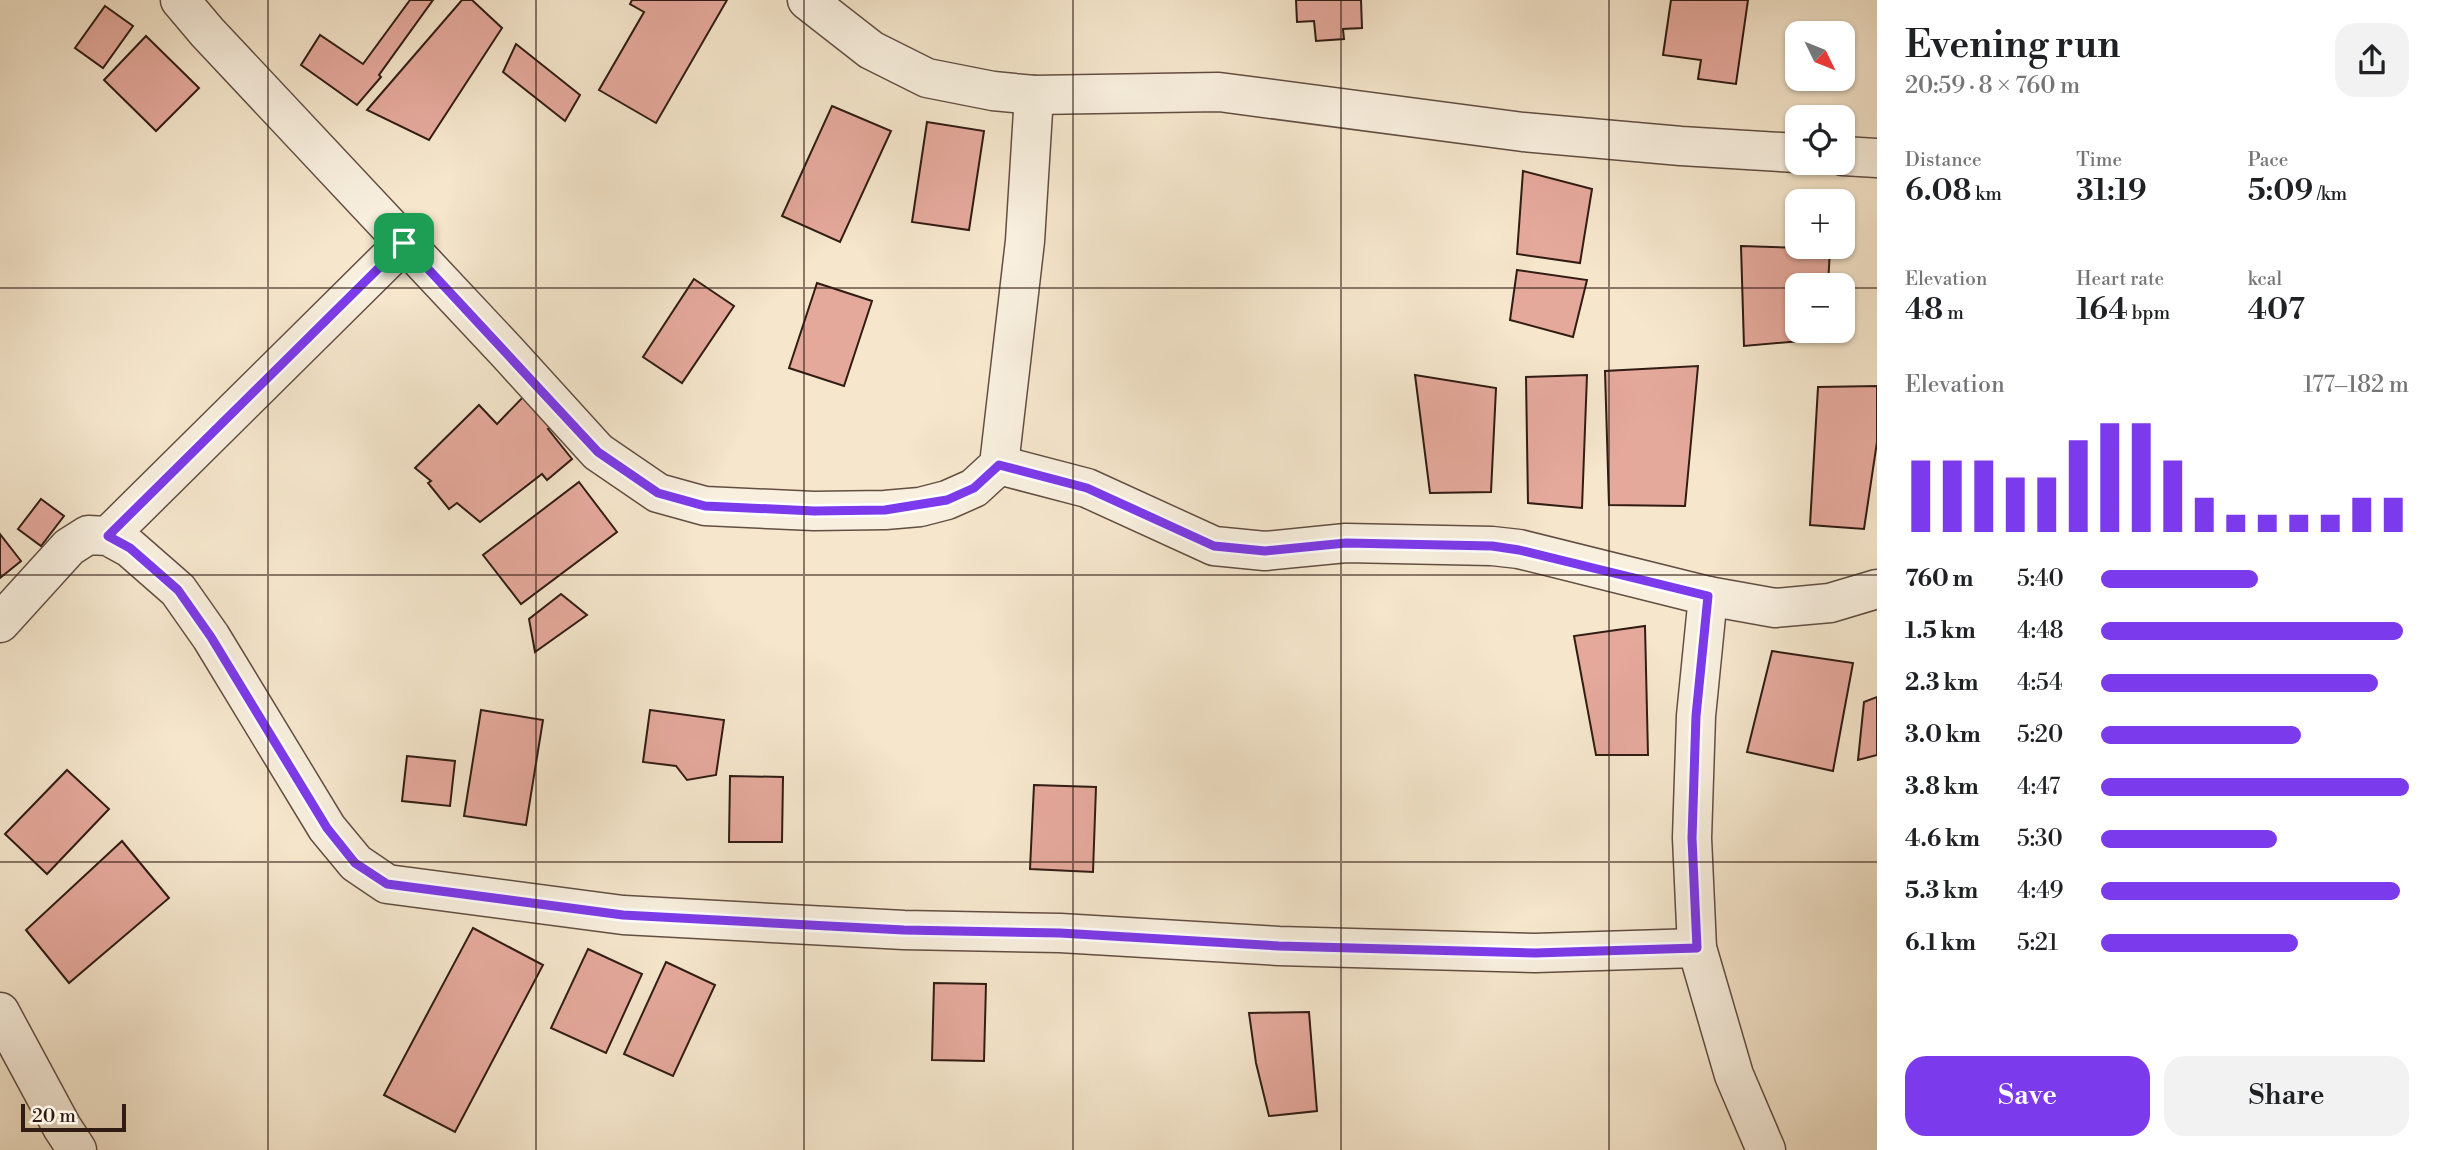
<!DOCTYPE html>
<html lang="en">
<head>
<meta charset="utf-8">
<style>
  :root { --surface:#fff; --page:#f2f2f2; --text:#202124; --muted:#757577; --accent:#7c3aed }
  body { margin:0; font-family:"Libre Bodoni",serif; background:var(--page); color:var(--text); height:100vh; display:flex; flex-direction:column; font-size:26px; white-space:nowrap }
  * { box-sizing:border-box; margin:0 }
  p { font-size:23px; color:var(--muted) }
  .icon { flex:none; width:38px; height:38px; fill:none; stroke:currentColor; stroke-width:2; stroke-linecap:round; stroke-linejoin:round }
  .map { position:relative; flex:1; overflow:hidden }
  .side { display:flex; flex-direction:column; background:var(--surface); width:560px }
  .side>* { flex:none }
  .needle { width:46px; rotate:133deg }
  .tools { position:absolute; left:1785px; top:21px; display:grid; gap:14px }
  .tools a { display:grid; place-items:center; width:70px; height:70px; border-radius:14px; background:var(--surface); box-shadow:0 2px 5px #0004; font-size:35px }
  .scale { position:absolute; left:21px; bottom:18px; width:105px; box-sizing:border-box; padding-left:7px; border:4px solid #311c14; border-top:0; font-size:19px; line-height:24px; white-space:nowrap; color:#311c14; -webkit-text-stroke:5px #f8efde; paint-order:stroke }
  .pin { position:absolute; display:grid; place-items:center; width:60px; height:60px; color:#fff; margin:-30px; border-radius:14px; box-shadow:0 4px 10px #0006 }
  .round { display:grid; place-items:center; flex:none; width:74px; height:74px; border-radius:21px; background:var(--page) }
  .head { display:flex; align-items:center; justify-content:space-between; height:119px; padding:0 28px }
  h1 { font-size:38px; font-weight:600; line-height:52px }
  .metrics { display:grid; grid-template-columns:repeat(3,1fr); gap:10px; height:119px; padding:7px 28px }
  .metrics div { display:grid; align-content:center }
  .metrics b { font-size:30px; font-weight:600 }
  .metrics small { font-size:19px; font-weight:400 }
  .metrics p { font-size:19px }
  .chart { height:196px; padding:14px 28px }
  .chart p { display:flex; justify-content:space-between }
  .chart svg { width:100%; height:126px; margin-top:7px; stroke:var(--accent); stroke-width:6 }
  .button { display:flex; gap:14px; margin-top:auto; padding:14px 28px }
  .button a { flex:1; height:80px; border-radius:21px; background:var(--accent); color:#fff; font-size:28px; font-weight:600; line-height:80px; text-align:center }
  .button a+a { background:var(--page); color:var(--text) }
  ul { padding:0 28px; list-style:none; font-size:23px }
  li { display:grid; grid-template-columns:112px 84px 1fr; align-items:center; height:52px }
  li i { height:18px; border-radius:9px; background:var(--accent) }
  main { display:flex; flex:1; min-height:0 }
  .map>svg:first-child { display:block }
</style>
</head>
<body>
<main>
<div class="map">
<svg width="1877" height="1150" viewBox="0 0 1877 1150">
  <rect width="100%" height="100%" fill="#f5e6cc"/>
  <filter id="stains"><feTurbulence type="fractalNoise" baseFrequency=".00286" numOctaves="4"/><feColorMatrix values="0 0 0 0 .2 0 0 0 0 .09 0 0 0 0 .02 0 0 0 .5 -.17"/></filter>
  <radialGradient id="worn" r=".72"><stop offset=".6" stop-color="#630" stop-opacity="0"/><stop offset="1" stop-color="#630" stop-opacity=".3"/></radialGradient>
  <g fill="#e5a99c" stroke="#311c14" stroke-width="2">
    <path d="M410,0H433L379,75L381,77L357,105L301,65L320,35L363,64Z"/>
    <path d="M462,0H472L502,28L429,140L367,110Z"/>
    <path d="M632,0H727L656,123L599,90L644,12L630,4Z"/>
    <path d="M1296,0H1361L1362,28L1343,29L1344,39L1316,41L1314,21L1297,22Z"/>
    <path d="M1671,0H1748L1736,84L1698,79L1701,60L1663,55Z"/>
    <path d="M105,6L133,26L103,68L75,48Z"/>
    <path d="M146,36L199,88L156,131L104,80Z"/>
    <path d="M516,44L580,95L565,121L503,72Z"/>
    <path d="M832,106L891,131L840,242L782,216Z"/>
    <path d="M927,122L984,131L969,230L912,222Z"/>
    <path d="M1523,171L1592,189L1580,263L1517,254Z"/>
    <path d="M1741,246L1830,249L1828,285H1797V331H1824V339L1744,346Z"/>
    <path d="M1517,270L1587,280L1573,337L1510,320Z"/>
    <path d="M694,279L734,306L682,383L643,357Z"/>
    <path d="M817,283L872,301L844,386L789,368Z"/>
    <path d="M1698,366L1685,506L1609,505L1605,371Z"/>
    <path d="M1415,375L1496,388L1491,492L1430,493Z"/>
    <path d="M1587,375L1582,508L1528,503L1526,377Z"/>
    <path d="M1877,386V442L1864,529L1810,525L1818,387Z"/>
    <path d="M523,397L555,424L548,429L572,459L547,480L542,474L480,522L457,503L449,509L428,483L431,481L415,468L479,405L497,424Z"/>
    <path d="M579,482L617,532L521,604L483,555Z"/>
    <path d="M41,499L64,516L41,546L18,529Z"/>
    <path d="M0,534L21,561L0,578Z"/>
    <path d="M561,594L587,615L535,652L529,619Z"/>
    <path d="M1645,626L1648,755H1596L1574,636Z"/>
    <path d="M1772,651L1853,663L1833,771L1747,752Z"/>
    <path d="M1877,697V755L1858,760L1864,702Z"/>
    <path d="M481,710L543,720L526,825L464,816Z"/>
    <path d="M650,710L724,720L716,775L687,780L676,766L643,762Z"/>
    <path d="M407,756L455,761L450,806L402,801Z"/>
    <path d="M67,770L109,809L47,874L5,834Z"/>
    <path d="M730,776L783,777L782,842H729Z"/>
    <path d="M1034,785L1096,787L1093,872L1030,869Z"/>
    <path d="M122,841L169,898L69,983L26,930Z"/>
    <path d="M473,928L543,965L455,1132L384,1095Z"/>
    <path d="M588,949L642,974L606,1053L551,1028Z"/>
    <path d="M666,962L715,985L673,1076L624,1054Z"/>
    <path d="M934,983L986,984L984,1061L932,1060Z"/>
    <path d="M1309,1012L1317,1111L1269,1116L1256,1063L1249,1013Z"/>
  </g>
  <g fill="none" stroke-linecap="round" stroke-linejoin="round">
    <defs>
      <g id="street">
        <path d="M180,0L207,32L508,353L598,452L658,493L705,506L814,511L885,510L920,507L947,500L974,488L999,465L1025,241L1034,95"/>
        <path d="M807,0L871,50L927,78L993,91L1034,95L1219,92L1523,132L1681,146L1797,153"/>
        <path d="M1843,156L1877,158"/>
        <path d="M999,465L1087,488L1214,546L1265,551L1346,543L1492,546L1519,549L1708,596L1696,716L1692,838L1697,948L1734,1075L1766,1150"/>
        <path d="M108,536L404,243"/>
        <path d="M1708,596L1775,608L1830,603L1877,589"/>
        <path d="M0,623L69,547L88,535L108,536L130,548L178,590L211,637L327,828L356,863L387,884L623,915L904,930L1060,933L1279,946L1535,953L1697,948"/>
        <path d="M0,1012L62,1127L77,1150"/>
      </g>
    </defs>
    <use href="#street" stroke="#624e42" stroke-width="41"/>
    <use href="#street" stroke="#f8efde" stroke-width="38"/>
  </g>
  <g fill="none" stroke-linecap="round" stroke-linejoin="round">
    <defs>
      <path id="route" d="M404,243L598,452L658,493L705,506L814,511L885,510L947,500L974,488L999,465L1087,488L1214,546L1265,551L1346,543L1492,546L1519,550L1708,596L1696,716L1692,838L1697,948L1535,953L1279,946L1060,933L904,930L623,915L387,884L355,863L327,828L211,637L178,590L130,548L108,536Z"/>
    </defs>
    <use href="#route" stroke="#fff" stroke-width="14"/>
    <use href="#route" stroke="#7c3aed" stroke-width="9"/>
  </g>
  <path fill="none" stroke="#311c14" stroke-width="2" stroke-opacity="0.55" d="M268,0V1150M536,0V1150M804,0V1150M1073,0V1150M1341,0V1150M1609,0V1150M0,288H1797M1843,288H1877M0,575H1877M0,862H1877"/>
  <rect width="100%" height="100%" filter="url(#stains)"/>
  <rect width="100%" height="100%" fill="url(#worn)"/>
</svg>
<div class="tools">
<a><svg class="needle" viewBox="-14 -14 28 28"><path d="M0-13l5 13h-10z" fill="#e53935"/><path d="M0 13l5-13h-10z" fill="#757577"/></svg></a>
<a><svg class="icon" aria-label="locate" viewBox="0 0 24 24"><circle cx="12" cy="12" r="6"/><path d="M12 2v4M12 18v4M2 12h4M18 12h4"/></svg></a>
<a>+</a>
<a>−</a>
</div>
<div class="scale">20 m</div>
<div class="pin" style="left:404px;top:243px;background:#1e9e55"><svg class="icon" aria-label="arrive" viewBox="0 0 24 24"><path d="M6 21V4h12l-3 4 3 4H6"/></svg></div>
</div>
<section class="side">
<div class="head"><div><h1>Evening run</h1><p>20:59 · 8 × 760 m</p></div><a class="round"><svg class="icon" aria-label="share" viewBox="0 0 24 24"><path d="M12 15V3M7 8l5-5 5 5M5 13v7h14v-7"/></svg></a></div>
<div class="metrics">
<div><p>Distance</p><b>6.08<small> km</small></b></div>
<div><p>Time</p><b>31:19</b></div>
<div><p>Pace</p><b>5:09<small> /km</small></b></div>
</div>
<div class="metrics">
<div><p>Elevation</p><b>48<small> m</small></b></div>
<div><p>Heart rate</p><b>164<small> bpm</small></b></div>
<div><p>kcal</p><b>407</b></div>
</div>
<div class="chart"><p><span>Elevation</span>177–182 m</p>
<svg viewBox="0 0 160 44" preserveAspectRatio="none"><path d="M5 44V19M15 44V19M25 44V19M35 44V25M45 44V25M55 44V12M65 44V6M75 44V6M85 44V19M95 44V32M105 44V38M115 44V38M125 44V38M135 44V38M145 44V32M155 44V32"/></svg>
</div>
<ul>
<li><b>760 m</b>5:40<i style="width:51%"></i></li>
<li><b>1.5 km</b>4:48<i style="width:98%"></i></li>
<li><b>2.3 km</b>4:54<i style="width:90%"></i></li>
<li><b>3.0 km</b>5:20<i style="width:65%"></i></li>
<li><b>3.8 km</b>4:47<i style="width:100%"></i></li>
<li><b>4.6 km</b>5:30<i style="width:57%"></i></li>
<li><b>5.3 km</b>4:49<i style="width:97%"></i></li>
<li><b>6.1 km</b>5:21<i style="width:64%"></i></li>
</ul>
<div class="button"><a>Save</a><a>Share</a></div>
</section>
</main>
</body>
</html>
